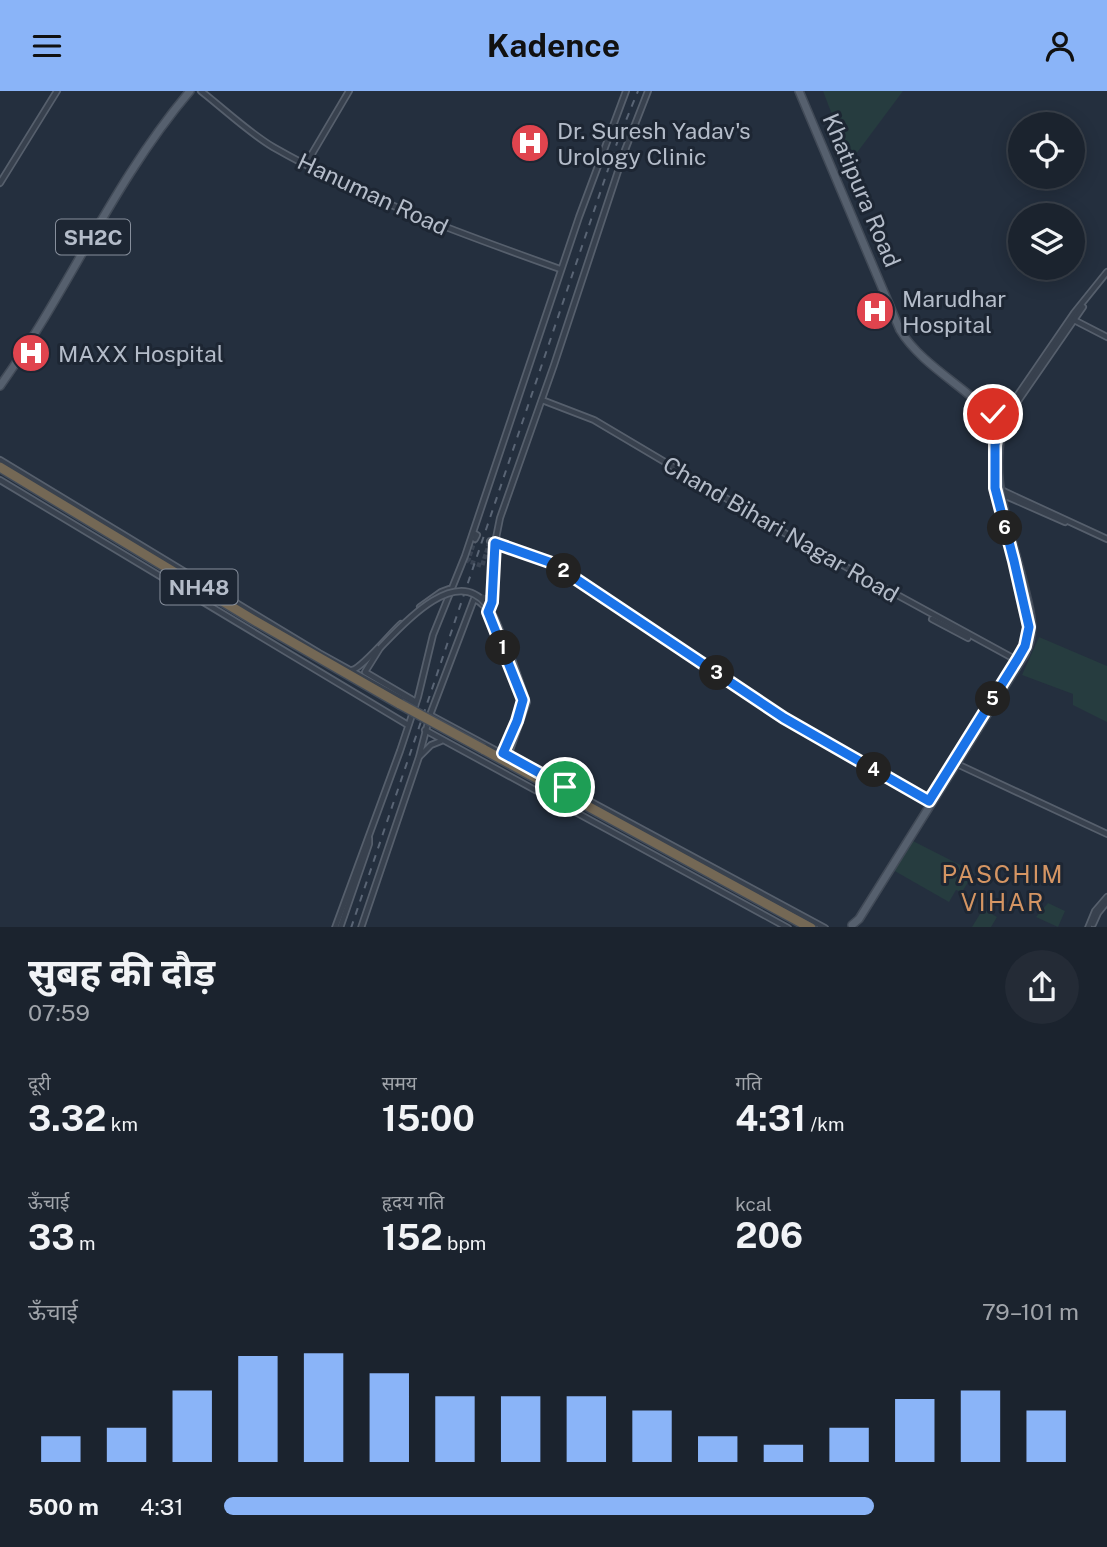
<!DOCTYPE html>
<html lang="hi">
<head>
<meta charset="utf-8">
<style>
  :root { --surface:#1b232e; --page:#242b36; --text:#f1f3f6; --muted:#a0a4aa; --line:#39404a; --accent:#8ab4f8 }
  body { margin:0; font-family:"Public Sans","Noto Sans Devanagari",sans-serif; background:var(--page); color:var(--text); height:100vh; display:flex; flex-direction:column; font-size:26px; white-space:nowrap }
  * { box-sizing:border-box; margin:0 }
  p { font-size:23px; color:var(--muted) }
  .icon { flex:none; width:38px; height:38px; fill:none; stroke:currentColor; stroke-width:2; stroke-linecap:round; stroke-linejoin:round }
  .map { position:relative; height:836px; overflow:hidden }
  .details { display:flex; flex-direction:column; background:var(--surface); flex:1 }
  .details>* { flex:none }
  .controls { position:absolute; left:1008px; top:21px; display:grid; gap:14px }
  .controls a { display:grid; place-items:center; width:77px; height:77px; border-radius:50%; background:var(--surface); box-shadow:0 4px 18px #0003,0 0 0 2px var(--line); font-size:35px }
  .pin { position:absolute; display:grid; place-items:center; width:60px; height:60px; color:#fff; margin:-30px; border:4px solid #fff; border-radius:50%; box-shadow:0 2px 7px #0007 }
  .km { position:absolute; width:35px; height:35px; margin:-18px; border-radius:50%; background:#222; color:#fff; font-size:19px; line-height:35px; text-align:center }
  .round { display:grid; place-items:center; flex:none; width:74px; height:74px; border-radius:37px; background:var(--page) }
  .summary { display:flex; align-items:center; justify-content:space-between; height:119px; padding:0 28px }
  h1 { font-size:38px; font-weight:700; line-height:52px }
  .stats { display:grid; grid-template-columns:repeat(3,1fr); gap:10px; height:119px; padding:7px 28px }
  .stats div { display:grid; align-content:center }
  .stats b { font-size:35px; font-weight:700 }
  .stats small { font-size:19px; font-weight:400 }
  .stats p { font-size:19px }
  .chart { height:196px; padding:14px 28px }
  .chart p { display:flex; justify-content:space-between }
  .chart svg { width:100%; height:126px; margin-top:7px; stroke:var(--accent); stroke-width:6 }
  ul { padding:0 28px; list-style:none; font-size:23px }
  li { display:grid; grid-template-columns:112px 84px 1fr; align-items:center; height:52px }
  li i { height:18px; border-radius:9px; background:var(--accent) }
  header { display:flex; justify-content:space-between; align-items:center; height:91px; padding:0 28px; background:var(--accent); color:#111; font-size:32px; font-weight:700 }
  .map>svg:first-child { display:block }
</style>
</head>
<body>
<header><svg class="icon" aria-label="menu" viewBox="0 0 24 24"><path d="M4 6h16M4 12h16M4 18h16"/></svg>Kadence<svg class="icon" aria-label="person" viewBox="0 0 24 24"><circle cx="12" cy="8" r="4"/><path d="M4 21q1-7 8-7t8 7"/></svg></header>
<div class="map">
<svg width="1107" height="837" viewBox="0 0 1107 837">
  <rect width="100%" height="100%" fill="#242f3e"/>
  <g fill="#263c3f">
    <path d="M823,0H903L850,71Z"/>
    <path d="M1039,546L1107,575V631L1073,614V603L1022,584Z"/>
    <path d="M911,749L974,781L962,801L956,799L949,811L893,779Z"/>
    <path d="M1048,812L1065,820L1058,836L1036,826Z"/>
    <path d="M983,818L997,826L991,836H972Z"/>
  </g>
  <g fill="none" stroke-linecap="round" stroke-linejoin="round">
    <path stroke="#3a4453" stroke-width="4.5" stroke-dasharray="4.5 2" stroke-linecap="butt" d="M475,448L468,470L482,475L490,450"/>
    <defs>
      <g id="minor">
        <path d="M201,0C224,18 248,41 273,56C364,108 462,143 560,178"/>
        <path d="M306,73L349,0"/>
        <path d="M0,92L57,0"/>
        <path d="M1074,229L1107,246"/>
        <path d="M542,309L594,329L793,447L1020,571"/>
        <path d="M1004,324L1074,222L1107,181"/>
        <path d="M1007,326L1083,216"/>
        <path d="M0,369L319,562L415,615"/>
        <path d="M0,389L408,634"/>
        <path d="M999,398L1107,448"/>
        <path d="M999,402L1065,431"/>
        <path d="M473,442L477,444L475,448"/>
        <path d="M490,450L552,472L784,627L932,712"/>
        <path d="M420,516L441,501L449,498"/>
        <path d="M488,521L492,511L495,452L500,427L554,274L625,59L648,0"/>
        <path d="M932,528L968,547"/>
        <path d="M507,554L527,611L508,665"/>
        <path d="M380,557L365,581L416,611"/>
        <path d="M352,579C362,577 390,543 401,533"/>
        <path d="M430,624L825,837"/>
        <path d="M425,639L788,837"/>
        <path d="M503,662C512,647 525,621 522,604"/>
        <path d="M420,665L431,654L441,650"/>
        <path d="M957,673L1107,743"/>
        <path d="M1093,833L1098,822L1107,811"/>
        <path d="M335,837L400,660L418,606L433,544L465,465L579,126L626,0"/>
        <path d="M340,837L369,753V747"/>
        <path d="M361,837L419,666L430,624L474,508C502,518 504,585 523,607"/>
        <path d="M1088,837L1095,820L1107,806"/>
      </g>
      <g id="major">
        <path d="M799,0L900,239C919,270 955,290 981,314"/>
        <path d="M0,295C68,200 114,89 190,0"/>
        <path d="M995,319L1012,312"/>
        <path d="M994,324L998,340"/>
        <path d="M997,343L994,385L1001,421"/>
        <path d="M852,834L859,828L1025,563C1037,540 1030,519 1024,495C1012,443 984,379 1007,326L980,312"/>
      </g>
      <g id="highway">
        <path d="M0,376L252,528L400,613"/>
        <path d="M483,658L811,837"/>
      </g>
    </defs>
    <use href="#minor" stroke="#565f6c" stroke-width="8"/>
    <use href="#major" stroke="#414a57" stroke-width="10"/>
    <use href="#highway" stroke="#434c59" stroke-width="12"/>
    <use href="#minor" stroke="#38414e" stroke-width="4.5"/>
    <use href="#major" stroke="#56606e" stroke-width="7"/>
    <use href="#highway" stroke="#746855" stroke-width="9"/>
    <path stroke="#5a6575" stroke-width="2" stroke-dasharray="7 7" stroke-linecap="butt" d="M351,837L618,49L638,0"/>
    <defs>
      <g id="minor-bridge">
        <path d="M483,506L494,519"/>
        <path d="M380,557C402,534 455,474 486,513C500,530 507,564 515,584"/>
      </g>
      <path id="highway-bridge" d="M400,613L483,658"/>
    </defs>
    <use href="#minor-bridge" stroke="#565f6c" stroke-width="8" stroke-linecap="butt"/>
    <use href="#highway-bridge" stroke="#434c59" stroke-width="12" stroke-linecap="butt"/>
    <use href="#minor-bridge" stroke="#38414e" stroke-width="4.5"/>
    <use href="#highway-bridge" stroke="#746855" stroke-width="9"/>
  </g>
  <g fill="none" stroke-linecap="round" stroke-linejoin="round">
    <defs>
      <path id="route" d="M565,696L503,662L517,630L523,609L488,521L492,511L495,452L552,472L784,627L929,710L1017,569L1025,555L1029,536L1014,470L995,397V354L998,340L993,323"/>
    </defs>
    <use href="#route" stroke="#fff" stroke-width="14"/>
    <use href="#route" stroke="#1a73e8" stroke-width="9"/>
  </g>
  <defs>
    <symbol id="hospital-disc" viewBox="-11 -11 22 22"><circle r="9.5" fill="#e0444e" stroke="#1d2633"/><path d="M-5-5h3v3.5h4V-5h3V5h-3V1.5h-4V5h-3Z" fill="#fff"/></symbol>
  </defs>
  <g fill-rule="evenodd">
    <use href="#hospital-disc" x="508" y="30" width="44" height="44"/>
    <use href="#hospital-disc" x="853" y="198" width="44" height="44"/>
    <use href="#hospital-disc" x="9" y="240" width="44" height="44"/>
  </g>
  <g text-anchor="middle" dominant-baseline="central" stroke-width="6" stroke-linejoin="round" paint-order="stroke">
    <g fill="#1d2633" stroke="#878f9c" stroke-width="2">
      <rect x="56" y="128.5" width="74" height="35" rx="5"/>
      <rect x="160.5" y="478.5" width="77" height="35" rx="5"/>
    </g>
    <g font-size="21" font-weight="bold" fill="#b4bcc9">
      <text x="93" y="146">SH2C</text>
      <text x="199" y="496">NH48</text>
    </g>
    <g font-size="23" fill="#b4bcc9" stroke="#1d2633" text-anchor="start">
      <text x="557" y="39">Dr. Suresh Yadav's<tspan x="557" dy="26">Urology Clinic</tspan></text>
      <text x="902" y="207">Marudhar<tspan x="902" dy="26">Hospital</tspan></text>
      <text x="58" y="262">MAXX Hospital</text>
    </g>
    <g font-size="23" fill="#b4bcc9" stroke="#1d2633">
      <text transform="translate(862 99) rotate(67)">Khatipura Road</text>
      <text transform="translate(373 103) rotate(25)">Hanuman Road</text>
      <text transform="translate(781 438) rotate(30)">Chand Bihari Nagar Road</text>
    </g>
    <g font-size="24" letter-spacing="2" fill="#d59563" stroke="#1d2633">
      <text x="1003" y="783">PASCHIM<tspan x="1003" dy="28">VIHAR</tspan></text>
    </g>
  </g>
</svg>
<div class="controls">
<a><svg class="icon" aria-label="locate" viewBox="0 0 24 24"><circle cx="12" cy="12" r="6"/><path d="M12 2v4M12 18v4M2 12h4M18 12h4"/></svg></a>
<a><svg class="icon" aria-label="layers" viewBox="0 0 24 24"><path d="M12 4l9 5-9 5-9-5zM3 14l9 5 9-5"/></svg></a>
</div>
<div class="pin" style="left:565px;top:696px;background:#1e9e55"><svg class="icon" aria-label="arrive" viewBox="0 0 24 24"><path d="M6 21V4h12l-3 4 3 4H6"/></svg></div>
<div class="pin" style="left:993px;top:323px;background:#d93025"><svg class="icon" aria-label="check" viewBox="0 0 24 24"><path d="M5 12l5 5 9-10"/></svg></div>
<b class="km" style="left:503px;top:557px">1</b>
<b class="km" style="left:564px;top:480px">2</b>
<b class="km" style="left:717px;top:582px">3</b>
<b class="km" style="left:874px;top:679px">4</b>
<b class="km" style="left:993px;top:608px">5</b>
<b class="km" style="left:1005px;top:437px">6</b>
</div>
<section class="details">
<div class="summary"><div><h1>सुबह की दौड़</h1><p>07:59</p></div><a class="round"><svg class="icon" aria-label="share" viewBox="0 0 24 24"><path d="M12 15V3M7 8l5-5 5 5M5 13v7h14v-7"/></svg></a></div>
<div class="stats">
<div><p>दूरी</p><b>3.32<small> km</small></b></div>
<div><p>समय</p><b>15:00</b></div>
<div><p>गति</p><b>4:31<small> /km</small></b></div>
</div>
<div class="stats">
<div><p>ऊँचाई</p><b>33<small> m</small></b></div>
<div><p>हृदय गति</p><b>152<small> bpm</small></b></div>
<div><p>kcal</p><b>206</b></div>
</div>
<div class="chart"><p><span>ऊँचाई</span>79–101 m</p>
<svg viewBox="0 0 160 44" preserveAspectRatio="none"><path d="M5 44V35M15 44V32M25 44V19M35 44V7M45 44V6M55 44V13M65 44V21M75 44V21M85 44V21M95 44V26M105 44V35M115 44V38M125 44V32M135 44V22M145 44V19M155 44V26"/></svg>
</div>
<ul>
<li><b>500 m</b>4:31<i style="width:76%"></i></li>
</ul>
</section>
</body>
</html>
